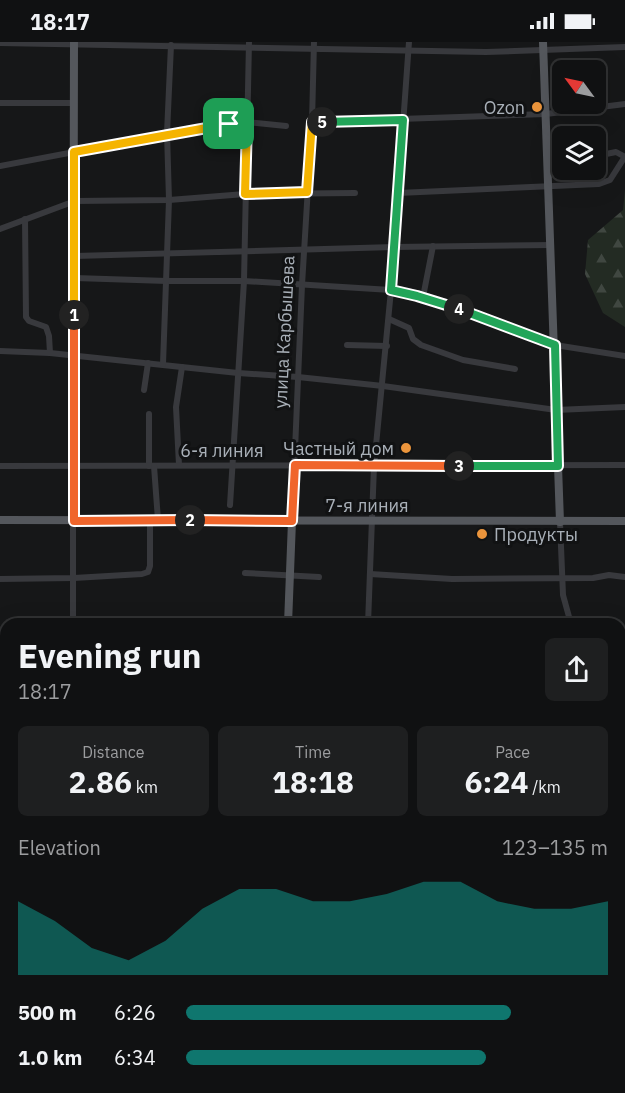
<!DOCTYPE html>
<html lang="en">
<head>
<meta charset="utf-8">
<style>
  :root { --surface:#101112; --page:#1e1f20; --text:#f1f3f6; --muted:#9c9d9f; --line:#303132; --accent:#0f766e }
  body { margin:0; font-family:"IBM Plex Sans",sans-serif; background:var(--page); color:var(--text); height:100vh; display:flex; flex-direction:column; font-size:22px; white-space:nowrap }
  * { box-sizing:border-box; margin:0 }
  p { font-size:20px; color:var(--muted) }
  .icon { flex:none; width:33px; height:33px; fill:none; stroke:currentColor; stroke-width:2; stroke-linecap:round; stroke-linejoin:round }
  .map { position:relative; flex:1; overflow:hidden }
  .side { position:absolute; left:0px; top:576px; width:626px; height:476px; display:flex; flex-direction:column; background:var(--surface); border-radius:18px 18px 0 0; box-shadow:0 6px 24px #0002,0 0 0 2px var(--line) }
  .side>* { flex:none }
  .needle { width:39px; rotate:303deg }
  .buttons { position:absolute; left:552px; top:18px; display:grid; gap:12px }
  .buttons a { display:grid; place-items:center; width:54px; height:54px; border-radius:9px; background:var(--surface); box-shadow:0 6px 24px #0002,0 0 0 2px var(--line); font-size:30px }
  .pin { position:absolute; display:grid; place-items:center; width:51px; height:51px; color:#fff; margin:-26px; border-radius:12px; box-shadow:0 3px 9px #0006 }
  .km { position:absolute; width:30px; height:30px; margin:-15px; border-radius:50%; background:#222; color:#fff; font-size:16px; line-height:30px; text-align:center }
  .round { display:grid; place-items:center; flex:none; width:63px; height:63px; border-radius:9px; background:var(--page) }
  .summary { display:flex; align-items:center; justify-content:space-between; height:102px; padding:0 18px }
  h1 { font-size:33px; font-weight:700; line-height:45px }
  .figures { display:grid; grid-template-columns:repeat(3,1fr); gap:9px; height:102px; padding:6px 18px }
  .figures div { display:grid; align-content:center; border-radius:9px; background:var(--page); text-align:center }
  .figures b { font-size:30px; font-weight:700 }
  .figures small { font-size:16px; font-weight:400 }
  .figures p { font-size:16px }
  .chart { height:168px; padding:12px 18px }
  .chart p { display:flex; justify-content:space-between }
  .chart svg { width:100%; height:108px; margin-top:6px; fill:var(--accent); opacity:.7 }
  ul { padding:0 18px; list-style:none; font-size:20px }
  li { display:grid; grid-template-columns:96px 72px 1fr; align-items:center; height:45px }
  li i { height:15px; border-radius:8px; background:var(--accent) }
  .status { display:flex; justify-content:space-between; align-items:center; height:42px; padding:0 30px; background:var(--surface); direction:ltr }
  .status svg { height:16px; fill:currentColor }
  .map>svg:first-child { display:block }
</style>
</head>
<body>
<div class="status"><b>18:17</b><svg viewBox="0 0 49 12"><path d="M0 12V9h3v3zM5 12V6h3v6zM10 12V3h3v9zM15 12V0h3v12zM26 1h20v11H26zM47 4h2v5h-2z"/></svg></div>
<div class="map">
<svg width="625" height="1051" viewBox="0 0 625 1051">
  <defs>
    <pattern id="forest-firs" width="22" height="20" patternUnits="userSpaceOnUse" patternTransform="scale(1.5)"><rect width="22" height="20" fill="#232b23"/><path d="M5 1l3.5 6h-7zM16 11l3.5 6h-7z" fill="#404741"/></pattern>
    <pattern id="water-rules" width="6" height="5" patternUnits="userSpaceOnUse" patternTransform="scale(1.5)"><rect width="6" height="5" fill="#303c41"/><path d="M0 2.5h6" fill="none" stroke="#4b565a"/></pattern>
  </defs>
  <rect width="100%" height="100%" fill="#161718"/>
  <path fill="url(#forest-firs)" d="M625,148V285L603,271L585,232L588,198L623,168Z"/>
  <path fill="url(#water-rules)" d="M620,891L625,893V920L620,915Z"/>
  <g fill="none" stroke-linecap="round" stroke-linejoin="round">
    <g stroke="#38393d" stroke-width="6">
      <path d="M0,1L486,10L625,5"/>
      <path d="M0,61H74"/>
      <path d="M312,80L546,72L625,62"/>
      <path d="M596,114L616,110L625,115"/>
      <path d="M0,124L206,85L247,80L286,84"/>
      <path d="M398,151L599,142L610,138L624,116"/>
      <path d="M25,177L26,275L29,279L46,285L49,294L50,311"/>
      <path d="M0,187L75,159L169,158L245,152L355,151"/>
      <path d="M75,214L394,205L551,203"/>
      <path d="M75,236L167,239H244L391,248L438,260L555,303L625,314"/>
      <path d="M423,255L433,204"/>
      <path d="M389,277L409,286L413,297L421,303L463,318L515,327"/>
      <path d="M347,303L387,304"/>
      <path d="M0,309L50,311L238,331L298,335L383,344L556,368L625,365"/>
      <path d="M163,322L169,158L167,91L171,3"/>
      <path d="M144,348L148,321"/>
      <path d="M149,372V424"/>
      <path d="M179,423L176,365L182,325"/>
      <path d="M0,424L625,423"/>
      <path d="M154,424L158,478"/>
      <path d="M230,463L244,239L249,0"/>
      <path d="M292,479L302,243L312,80L314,0"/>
      <path d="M560,480L563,553L571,582"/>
      <path d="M245,531L319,535"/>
      <path d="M370,532L452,537L593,536L609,533L625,535"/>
      <path d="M0,537L74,536L142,532L148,530L150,524V478"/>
      <path d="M73,582V479"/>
      <path d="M368,582L374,424L391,248L409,0"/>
      <path d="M620,682L625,686"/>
      <path d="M0,696L6,694"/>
      <path d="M620,749H625"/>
      <path d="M0,761L6,779"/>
      <path d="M620,797L625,798"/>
      <path d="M0,810L6,808"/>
      <path d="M620,849H625"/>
      <path d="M0,899L6,893"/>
      <path d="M620,983L625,984"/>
      <path d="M620,1043L625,1046"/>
      <path d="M0,1050V1051"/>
      <path d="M154,1051L211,1048L331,1051"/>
    </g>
    <g stroke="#54575c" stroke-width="8">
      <path d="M543,0L560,480"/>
      <path d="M0,478L625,479"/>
      <path d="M73,479L74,0"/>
      <path d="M288,582L292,479"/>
      <path d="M277,1046V1051"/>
    </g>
  </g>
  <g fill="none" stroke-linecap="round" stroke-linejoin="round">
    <defs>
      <path id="split-1" d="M74,273V110L229,82"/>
      <path id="split-2" d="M74,273V479L190,478"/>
      <path id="split-3" d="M190,478L292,479L295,423L459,424"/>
      <path id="split-4" d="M459,267L555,303L558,424H459"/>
      <path id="split-5" d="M322,80L403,78L391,248L417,254L459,267"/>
      <path id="split-6" d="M229,82L247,80L245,152L307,150L312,80H322"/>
    </defs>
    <use href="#split-1" stroke="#fff" stroke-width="12"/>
    <use href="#split-2" stroke="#fff" stroke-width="12"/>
    <use href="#split-3" stroke="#fff" stroke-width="12"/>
    <use href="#split-4" stroke="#fff" stroke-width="12"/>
    <use href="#split-5" stroke="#fff" stroke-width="12"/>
    <use href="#split-6" stroke="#fff" stroke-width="12"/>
    <use href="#split-1" stroke="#f5b400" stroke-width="8"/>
    <use href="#split-2" stroke="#f0652b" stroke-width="8"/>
    <use href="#split-3" stroke="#f0652b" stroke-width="8"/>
    <use href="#split-4" stroke="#22a559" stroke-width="8"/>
    <use href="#split-5" stroke="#22a559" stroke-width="8"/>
    <use href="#split-6" stroke="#f5b400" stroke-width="8"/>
  </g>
  <g fill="#eb953c" stroke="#111213" stroke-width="2">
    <circle cx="537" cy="65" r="6"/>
    <circle cx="406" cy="406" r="6"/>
    <circle cx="482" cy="492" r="6"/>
  </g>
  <g text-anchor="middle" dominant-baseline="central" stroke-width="6" stroke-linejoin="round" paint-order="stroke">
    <g font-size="18" fill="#a9b0b8" stroke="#111213" text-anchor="end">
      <text x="525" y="65">Ozon</text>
      <text x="394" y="406">Частный дом</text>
      <text x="494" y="492" text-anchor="start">Продукты</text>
    </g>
    <g font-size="18" fill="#a9b0b8" stroke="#111213">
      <text transform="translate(284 290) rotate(-87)">улица Карбышева</text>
      <text x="222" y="408">6-я линия</text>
      <text x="367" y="463">7-я линия</text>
    </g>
  </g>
</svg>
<div class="buttons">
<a><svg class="needle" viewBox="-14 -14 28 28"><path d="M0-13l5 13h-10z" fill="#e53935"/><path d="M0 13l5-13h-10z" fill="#9c9d9f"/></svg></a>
<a><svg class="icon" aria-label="layers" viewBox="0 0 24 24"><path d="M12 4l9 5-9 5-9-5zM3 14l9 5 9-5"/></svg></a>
</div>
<div class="pin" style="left:229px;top:82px;background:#1e9e55"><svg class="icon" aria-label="arrive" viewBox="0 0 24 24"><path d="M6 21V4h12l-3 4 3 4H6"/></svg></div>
<b class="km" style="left:74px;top:273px">1</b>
<b class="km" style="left:190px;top:478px">2</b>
<b class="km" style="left:459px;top:424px">3</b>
<b class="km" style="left:459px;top:267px">4</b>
<b class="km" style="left:322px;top:80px">5</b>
<section class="side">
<div class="summary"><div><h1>Evening run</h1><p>18:17</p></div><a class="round"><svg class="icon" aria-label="share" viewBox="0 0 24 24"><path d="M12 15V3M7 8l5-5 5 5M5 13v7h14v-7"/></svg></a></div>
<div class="figures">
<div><p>Distance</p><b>2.86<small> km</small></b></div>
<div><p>Time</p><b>18:18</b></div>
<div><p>Pace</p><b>6:24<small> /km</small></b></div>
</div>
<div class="chart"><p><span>Elevation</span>123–135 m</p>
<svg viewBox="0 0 160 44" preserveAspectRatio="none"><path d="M0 44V14L10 22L20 33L30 38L40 30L50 17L60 9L70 9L80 14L90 14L100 11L110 6L120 6L130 14L140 17L150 17L160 14V44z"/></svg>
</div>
<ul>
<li><b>500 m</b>6:26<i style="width:77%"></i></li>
<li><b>1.0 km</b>6:34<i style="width:71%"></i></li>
</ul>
</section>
</div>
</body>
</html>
